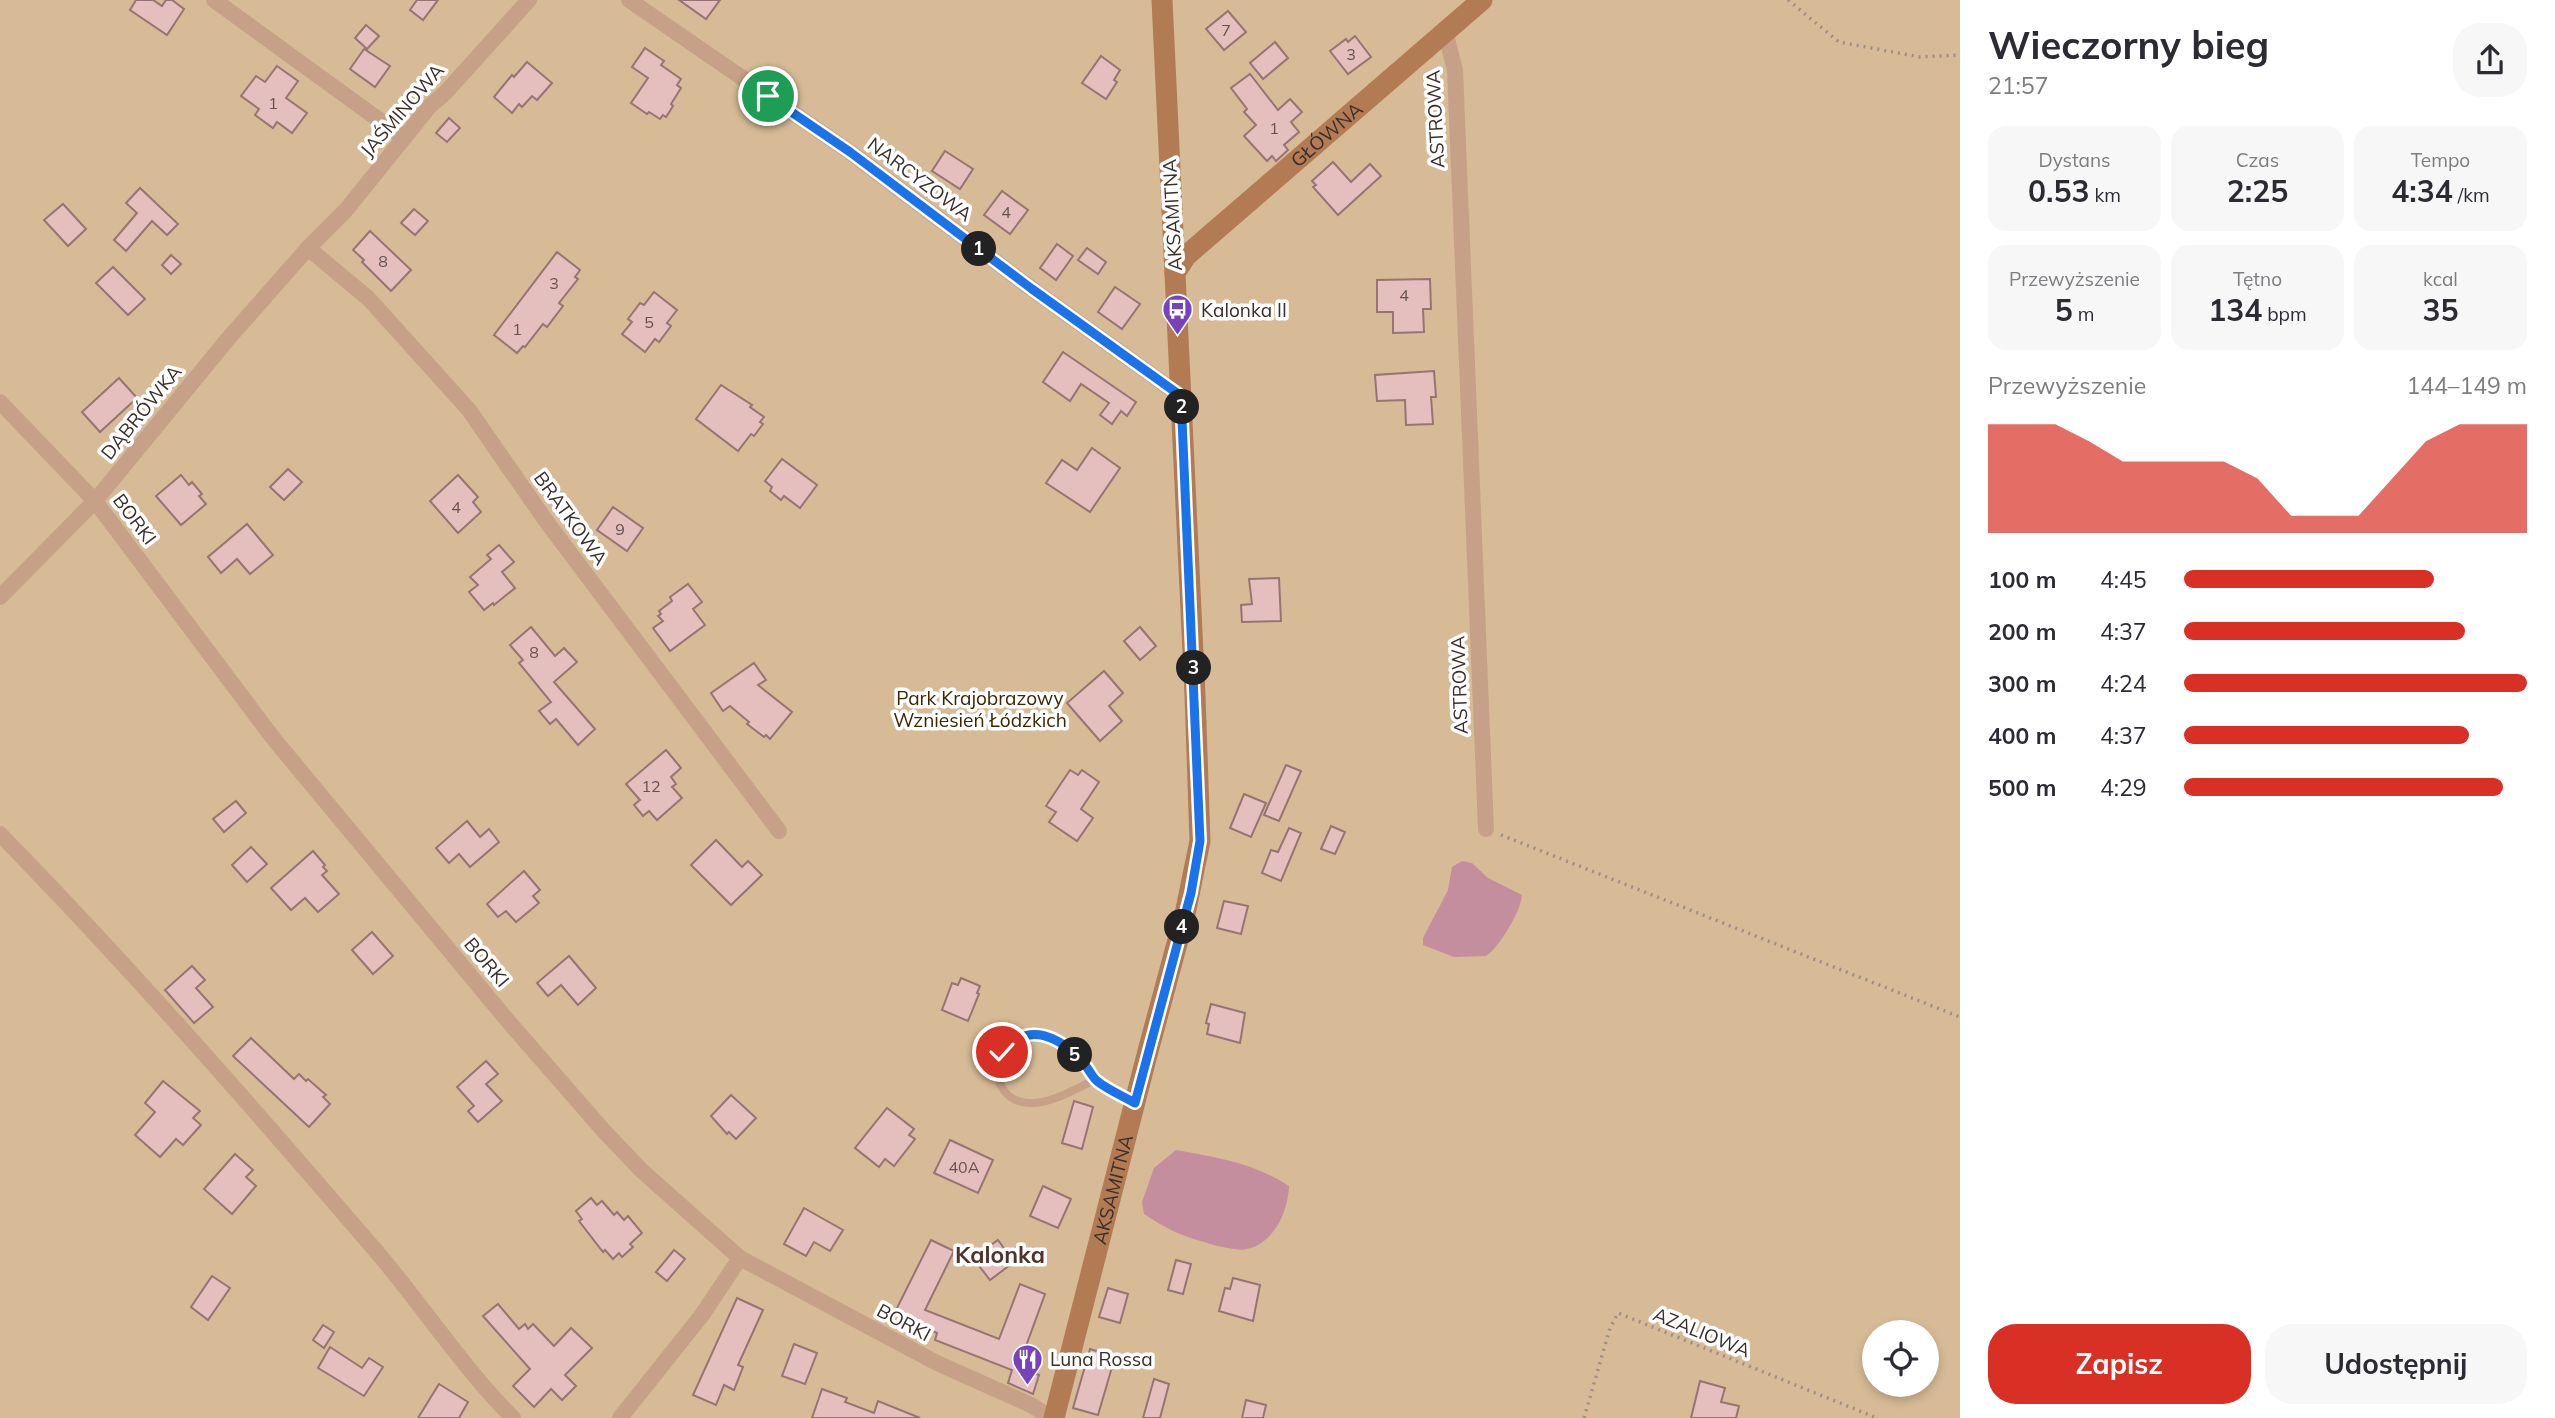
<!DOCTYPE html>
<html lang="pl">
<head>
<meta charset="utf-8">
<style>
  :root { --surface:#fff; --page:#f7f7f7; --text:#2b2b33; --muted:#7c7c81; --accent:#d93025 }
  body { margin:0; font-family:Mulish,sans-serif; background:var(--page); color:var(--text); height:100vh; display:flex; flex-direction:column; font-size:26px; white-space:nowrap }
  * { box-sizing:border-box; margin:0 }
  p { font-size:23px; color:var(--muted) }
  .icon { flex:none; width:38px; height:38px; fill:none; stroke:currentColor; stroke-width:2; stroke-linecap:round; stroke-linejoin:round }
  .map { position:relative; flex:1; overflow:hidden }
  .details { display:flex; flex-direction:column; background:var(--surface); width:595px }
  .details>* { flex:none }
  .fabs { position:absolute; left:1862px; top:1320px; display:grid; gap:14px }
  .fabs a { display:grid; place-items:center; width:77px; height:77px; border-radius:50%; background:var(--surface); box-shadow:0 4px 10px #0003; font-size:35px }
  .pin { position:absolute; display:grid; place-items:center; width:60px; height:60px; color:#fff; margin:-30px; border:4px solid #fff; border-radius:50%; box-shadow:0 2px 7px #0007 }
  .km { position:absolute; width:35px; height:35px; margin:-18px; border-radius:50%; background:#222; color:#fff; font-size:19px; line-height:35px; text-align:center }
  .round { display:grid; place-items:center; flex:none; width:74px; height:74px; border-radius:28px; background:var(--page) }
  .headline { display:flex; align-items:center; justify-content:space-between; height:119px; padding:0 28px }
  h1 { font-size:38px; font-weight:700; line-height:52px }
  .figures { display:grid; grid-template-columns:repeat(3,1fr); gap:10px; height:119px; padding:7px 28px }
  .figures div { display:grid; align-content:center; border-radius:18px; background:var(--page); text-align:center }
  .figures b { font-size:30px; font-weight:700 }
  .figures small { font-size:19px; font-weight:400 }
  .figures p { font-size:19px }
  .chart { height:196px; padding:14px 28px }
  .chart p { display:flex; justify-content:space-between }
  .chart svg { width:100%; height:126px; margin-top:7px; fill:var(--accent); opacity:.7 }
  .button { display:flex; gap:14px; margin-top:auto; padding:14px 28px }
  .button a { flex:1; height:80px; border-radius:28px; background:var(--accent); color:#fff; font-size:28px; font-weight:700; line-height:80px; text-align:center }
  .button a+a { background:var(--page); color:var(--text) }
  ul { padding:0 28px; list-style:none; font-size:23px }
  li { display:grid; grid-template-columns:112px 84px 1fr; align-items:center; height:52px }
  li i { height:18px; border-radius:9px; background:var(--accent) }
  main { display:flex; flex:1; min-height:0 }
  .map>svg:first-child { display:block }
</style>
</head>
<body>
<main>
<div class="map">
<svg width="1960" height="1418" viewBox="0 0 1960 1418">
  <rect width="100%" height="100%" fill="#ffe8e1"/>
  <path fill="#d7bb96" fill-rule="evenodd" d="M0,0H1960V1418H0ZM1874,1332H1927V1384H1874Z"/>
  <g fill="#c48e9f">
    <path d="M1462,861L1472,863L1488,878L1522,895C1521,911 1499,948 1486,956L1454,957L1423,945V938L1448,890L1452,867Z"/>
    <path d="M1176,1150C1216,1157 1254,1163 1289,1186C1288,1212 1274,1243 1247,1249C1234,1253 1185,1237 1173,1231C1163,1226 1153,1220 1144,1214L1142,1202L1154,1168Z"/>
  </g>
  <g fill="#e5bebe" stroke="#977474" stroke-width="2">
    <path d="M136,0H153L162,6L166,0H172L184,9L167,35L130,10Z"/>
    <path d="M417,0H438L423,20L410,10Z"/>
    <path d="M679,0H720L706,19Z"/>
    <path d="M1228,11L1246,32L1224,50L1206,29Z"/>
    <path d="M366,25L379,36L367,49L355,38Z"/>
    <path d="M1355,36L1371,57L1348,74L1330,51L1346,39L1348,42Z"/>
    <path d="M1275,42L1288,58L1263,79L1250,63Z"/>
    <path d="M645,48L664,61L661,65L681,79L677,85L681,88L671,104L673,106L666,117L663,115L660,119L649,112L647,114L631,103L648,78L632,67Z"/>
    <path d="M364,49L390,66L375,87L350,69Z"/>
    <path d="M1101,56L1120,70L1114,80L1117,82L1106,99L1082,83Z"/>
    <path d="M527,62L552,83L537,100L532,96L522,107L519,104L512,113L494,97L512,75L514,77Z"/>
    <path d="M277,66L298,81L286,98L307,113L292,133L277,122L273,128L255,115L259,109L241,96L256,76L265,82Z"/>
    <path d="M1250,74L1278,110L1290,99L1302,112L1291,122L1299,132L1284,145L1288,150L1276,161L1272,156L1267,161L1244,136L1256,125L1244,112L1247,109L1231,88Z"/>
    <path d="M449,118L460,128L447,142L436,133Z"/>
    <path d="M945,151L973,169L960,189L932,171Z"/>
    <path d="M1333,162L1351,182L1370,164L1381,176L1338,215L1313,187L1316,185L1312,181Z"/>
    <path d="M140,188L178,224L167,235L152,221L126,251L114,240L137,213L126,203Z"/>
    <path d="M1002,191L1028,210L1010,234L984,215Z"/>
    <path d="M63,204L86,229L68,246L44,220Z"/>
    <path d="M414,209L428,221L415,235L401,223Z"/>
    <path d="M370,231L411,270L391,291L362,262L364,260L353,250Z"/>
    <path d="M1057,244L1073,256L1056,280L1040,268Z"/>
    <path d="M1087,248L1106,262L1098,274L1078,260Z"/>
    <path d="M557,252L580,270L575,277L578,279L559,303L563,306L547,327L543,324L525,347L523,346L517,353L494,335Z"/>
    <path d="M171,255L181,264L171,274L162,265Z"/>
    <path d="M113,267L145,299L128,315L96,283Z"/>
    <path d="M1430,279L1431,309H1423L1424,332L1393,333V312H1377V280Z"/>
    <path d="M1115,287L1140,304L1122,329L1098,312Z"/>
    <path d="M654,292L677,310L667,323L671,326L659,342L655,339L645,352L622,334L632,322L628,319L640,303L644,305Z"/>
    <path d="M1063,352L1136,402L1127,416L1121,411L1112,424L1100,415L1109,403L1081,384L1070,401L1043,382Z"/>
    <path d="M1434,371L1436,397H1431L1433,424L1406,425L1405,400L1377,401L1375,375Z"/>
    <path d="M119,378L137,398L100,432L82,412Z"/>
    <path d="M721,385L752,405L750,407L764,417L760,422L763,424L754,436L751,434L738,451L696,419Z"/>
    <path d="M1092,448L1120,468L1090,512L1046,483L1062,460L1077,470Z"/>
    <path d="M782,459L817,485L800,508L784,496L781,500L770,491L772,487L765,481Z"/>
    <path d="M288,469L302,482L284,500L270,487Z"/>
    <path d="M181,475L189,485L192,482L202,494L199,496L206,504L181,525L156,496Z"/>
    <path d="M458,475L478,497L473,502L481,512L458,533L430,501Z"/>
    <path d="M613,507L643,528L627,551L597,530Z"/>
    <path d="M247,524L273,555L250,574L237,559L221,573L208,557Z"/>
    <path d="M499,545L514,562L502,572L515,588L494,605L493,603L484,610L469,592L478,585L470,577L491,559L487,555Z"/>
    <path d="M1279,578L1281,621L1242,622L1241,605L1252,604L1249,579Z"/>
    <path d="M688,584L702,602L693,609L705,625L670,651L653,628L663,621L658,616L661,614L659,611L672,601L670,597Z"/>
    <path d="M531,627L555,656L564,648L577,662L554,682L595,729L578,745L556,719L550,724L539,711L551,702L519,663L523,660L510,645Z"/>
    <path d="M1140,627L1156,646L1140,660L1124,641Z"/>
    <path d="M754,663L766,680L758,685L792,712L770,739L766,735L764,737L747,724L749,722L730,706L723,711L711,693Z"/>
    <path d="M1104,671L1123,693L1109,706L1122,721L1100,741L1067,703Z"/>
    <path d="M666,750L681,768L671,777L676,784L672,787L682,798L657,820L649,811L643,816L634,805L640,800L626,784Z"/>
    <path d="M1286,765L1301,771L1279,821L1264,815Z"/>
    <path d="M1070,770L1078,775L1082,770L1099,782L1081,809L1093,818L1077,841L1049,822L1056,812L1046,806Z"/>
    <path d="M1244,794L1266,803L1251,837L1230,828Z"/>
    <path d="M236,801L246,813L224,832L213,819Z"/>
    <path d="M467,821L480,837L489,829L499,842L470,867L459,854L449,863L436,848Z"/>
    <path d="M1331,826L1345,832L1335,854L1321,849Z"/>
    <path d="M1289,828L1301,833L1281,881L1262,873L1271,850L1278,852Z"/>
    <path d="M716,840L742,867L748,861L762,875L731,905L691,865Z"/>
    <path d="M251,847L267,864L247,882L232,865Z"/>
    <path d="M313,851L325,865L323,867L327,871L322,875L339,894L318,912L305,898L291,910L271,888Z"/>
    <path d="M524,871L540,890L533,896L539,903L516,922L506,911L498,917L487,904Z"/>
    <path d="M1224,901L1248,906L1241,934L1217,928Z"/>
    <path d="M372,932L393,956L373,974L352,950Z"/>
    <path d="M569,956L596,988L578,1005L561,985L548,996L537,983Z"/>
    <path d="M192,966L205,980L196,988L213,1007L194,1023L165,990Z"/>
    <path d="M961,978L980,986L977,993L979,994L968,1021L942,1010L952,983L958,985Z"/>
    <path d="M1211,1004L1245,1013L1240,1043L1207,1034L1209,1024L1206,1023Z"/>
    <path d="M251,1038L294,1079L299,1074L306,1081L308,1079L326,1095L323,1097L330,1104L309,1127L233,1056Z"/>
    <path d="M486,1061L498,1074L486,1084L502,1101L478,1122L468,1111L474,1106L457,1087Z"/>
    <path d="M163,1081L200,1111L193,1118L201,1125L183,1145L176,1139L160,1157L135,1135L155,1112L145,1103Z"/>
    <path d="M731,1095L756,1118L736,1139L729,1132L727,1134L711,1116Z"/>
    <path d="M1074,1101L1093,1107L1082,1149L1062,1143Z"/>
    <path d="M887,1108L914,1129L909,1135L915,1139L894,1166L885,1159L879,1167L855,1148Z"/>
    <path d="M950,1140L993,1160L978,1193L934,1173Z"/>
    <path d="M235,1154L253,1170L246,1177L256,1186L232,1214L204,1189Z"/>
    <path d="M1043,1186L1071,1199L1058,1228L1030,1216Z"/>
    <path d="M591,1198L597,1205L602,1201L614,1215L617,1212L624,1220L628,1216L642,1233L630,1244L633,1247L622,1257L619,1253L613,1259L605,1250L603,1252L579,1221L582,1219L576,1211Z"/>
    <path d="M804,1208L843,1230L830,1251L814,1242L806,1256L784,1244Z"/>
    <path d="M931,1240L954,1251L925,1310L999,1339L1020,1284L1045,1294L1018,1368L1039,1375L1033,1394L1008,1383L1012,1370L935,1340L937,1333L895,1312Z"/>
    <path d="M998,1240L1014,1262L990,1280L973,1258Z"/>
    <path d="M674,1250L685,1259L667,1281L656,1272Z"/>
    <path d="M1176,1260L1191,1264L1183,1294L1168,1290Z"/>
    <path d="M212,1276L230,1288L208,1320L191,1307Z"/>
    <path d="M1233,1278L1260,1285L1253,1321L1219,1311L1225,1288L1230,1289Z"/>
    <path d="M1108,1288L1128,1294L1120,1323L1099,1317Z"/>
    <path d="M737,1298L763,1310L738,1365L743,1367L734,1390L724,1385L716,1405L693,1395Z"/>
    <path d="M498,1304L519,1329L525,1324L528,1329L533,1324L554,1346L571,1328L592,1348L565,1375L576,1386L562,1400L551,1389L534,1407L513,1386L530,1369L483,1316Z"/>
    <path d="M323,1325L334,1332L324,1348L313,1340Z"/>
    <path d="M794,1344L817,1353L805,1384L782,1376Z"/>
    <path d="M330,1347L362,1368L369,1358L383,1367L364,1396L318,1368Z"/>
    <path d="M1090,1349L1115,1357L1098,1415L1073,1408Z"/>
    <path d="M1154,1379L1169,1384L1160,1418H1143Z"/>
    <path d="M1700,1381L1725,1388L1721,1402L1739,1406L1736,1418H1691Z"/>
    <path d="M439,1384L468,1402L459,1418H418Z"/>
    <path d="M822,1389L847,1398L845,1402L874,1413L878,1401L920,1418H812Z"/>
    <path d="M1246,1400L1266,1405L1263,1418H1242Z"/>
  </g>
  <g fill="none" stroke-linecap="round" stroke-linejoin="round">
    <g stroke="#a08d88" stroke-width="3.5" stroke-dasharray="2 5" stroke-linecap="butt">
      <path d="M1788,0L1839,42L1920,57L1960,55"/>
      <path d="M1501,835L1960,1017"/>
      <path d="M1584,1418L1610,1328L1618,1313L1877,1418"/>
    </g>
    <path stroke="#c7a187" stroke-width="8" d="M1095,1080C1076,1088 1052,1104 1030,1103C977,1101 994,1018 1049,1037C1063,1041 1077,1054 1086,1066C1089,1070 1091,1076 1095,1080C1104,1089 1121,1095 1132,1102"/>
    <g stroke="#c7a187" stroke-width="16">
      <path d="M214,0L404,138"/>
      <path d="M629,0L850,152L1032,289L1181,396"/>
      <path d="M1445,31L1455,70L1486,829"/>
      <path d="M308,248L369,299L469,410L546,521L779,831"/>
      <path d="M0,402L95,501L273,738L508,1021L603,1130L641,1170L740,1258L937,1363L1031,1405L1052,1418"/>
      <path d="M0,597L95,501L227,340L308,248L346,210L429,107L446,92L529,0"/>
      <path d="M0,834C131,968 254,1109 376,1251C423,1306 462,1367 513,1418"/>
      <path d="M620,1418L702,1315L740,1258"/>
    </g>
    <g stroke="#b27b53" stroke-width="21">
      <path id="s1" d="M1175,273L1186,256L1209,236L1482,0"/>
      <path id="s2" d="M1054,1418L1148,1051L1185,914L1200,841L1195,695L1162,0"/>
    </g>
  </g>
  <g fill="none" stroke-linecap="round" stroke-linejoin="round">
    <defs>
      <path id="route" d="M768,96L850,152L1032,289L1181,396L1200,841L1191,893L1135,1103C1123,1096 1108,1090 1097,1081C1092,1077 1089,1069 1084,1064C1061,1037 1029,1020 1002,1052"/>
    </defs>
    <use href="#route" stroke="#fff" stroke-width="14"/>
    <use href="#route" stroke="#1a73e8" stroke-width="9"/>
  </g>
  <defs>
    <symbol id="bus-pin" viewBox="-11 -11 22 30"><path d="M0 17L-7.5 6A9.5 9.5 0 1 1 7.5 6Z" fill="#7843ba" stroke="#fff"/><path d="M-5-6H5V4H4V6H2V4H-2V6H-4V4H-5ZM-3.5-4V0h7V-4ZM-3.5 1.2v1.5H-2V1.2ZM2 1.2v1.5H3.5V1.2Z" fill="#fff"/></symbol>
    <symbol id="restaurant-pin" viewBox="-11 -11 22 30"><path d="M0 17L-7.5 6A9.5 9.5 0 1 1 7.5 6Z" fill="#7843ba" stroke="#fff"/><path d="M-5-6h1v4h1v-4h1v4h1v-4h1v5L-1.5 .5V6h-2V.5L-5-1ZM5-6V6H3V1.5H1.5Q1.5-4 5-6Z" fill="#fff"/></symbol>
  </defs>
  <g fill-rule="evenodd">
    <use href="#bus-pin" x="1160" y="292" width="35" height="47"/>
    <use href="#restaurant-pin" x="1010" y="1342" width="35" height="47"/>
  </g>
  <g text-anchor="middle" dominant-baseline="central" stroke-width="7" stroke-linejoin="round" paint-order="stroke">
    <g font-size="16" fill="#66514e">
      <text x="1226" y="30">7</text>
      <text x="1351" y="54">3</text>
      <text x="273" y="103">1</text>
      <text x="1274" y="128">1</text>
      <text x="1006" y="212">4</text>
      <text x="383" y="261">8</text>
      <text x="554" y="283">3</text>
      <text x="1404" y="295">4</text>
      <text x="649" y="322">5</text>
      <text x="517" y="329">1</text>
      <text x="456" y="507">4</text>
      <text x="620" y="529">9</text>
      <text x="534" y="652">8</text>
      <text x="651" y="786">12</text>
      <text x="964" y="1167">40A</text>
    </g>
    <g font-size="19" fill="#3b2d29" stroke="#fff">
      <text transform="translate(402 110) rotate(-49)">JAŚMINOWA</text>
      <text transform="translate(1435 119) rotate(-93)">ASTROWA</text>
      <text stroke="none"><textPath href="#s1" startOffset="206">GŁÓWNA</textPath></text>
      <text transform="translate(920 179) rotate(37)">NARCYZOWA</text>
      <text transform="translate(1172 215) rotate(-93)">AKSAMITNA</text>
      <text transform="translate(141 412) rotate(-51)">DĄBRÓWKA</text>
      <text transform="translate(571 518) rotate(54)">BRATKOWA</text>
      <text transform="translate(135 519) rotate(53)">BORKI</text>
      <text transform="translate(1459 685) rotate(-92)">ASTROWA</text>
      <text transform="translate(487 962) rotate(50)">BORKI</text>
      <text stroke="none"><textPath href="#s2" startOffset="236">AKSAMITNA</textPath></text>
      <text transform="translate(904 1322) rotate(28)">BORKI</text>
      <text transform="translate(1702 1332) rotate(22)">AZALIOWA</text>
    </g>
    <g font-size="19" fill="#3b2d29" stroke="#fff" text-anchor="start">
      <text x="1201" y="310">Kalonka II</text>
      <text x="1050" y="1359">Luna Rossa</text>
    </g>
    <g font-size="19" fill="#3c2601" stroke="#fff">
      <text x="980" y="698">Park Krajobrazowy<tspan x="980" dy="22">Wzniesień Łódzkich</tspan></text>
    </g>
    <g font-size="23" font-weight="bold" fill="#50332b" stroke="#fff">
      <text x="1000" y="1254">Kalonka</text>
    </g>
  </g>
</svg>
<div class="fabs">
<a><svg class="icon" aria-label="locate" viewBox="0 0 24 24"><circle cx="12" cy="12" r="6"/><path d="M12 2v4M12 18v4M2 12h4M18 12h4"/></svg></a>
</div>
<div class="pin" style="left:768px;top:96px;background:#1e9e55"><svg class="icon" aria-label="arrive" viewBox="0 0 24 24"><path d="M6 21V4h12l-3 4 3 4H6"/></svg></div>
<div class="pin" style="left:1002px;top:1052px;background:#d93025"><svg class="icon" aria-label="check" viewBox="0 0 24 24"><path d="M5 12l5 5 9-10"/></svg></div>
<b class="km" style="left:979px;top:249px">1</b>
<b class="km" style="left:1182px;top:407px">2</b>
<b class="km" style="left:1194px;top:668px">3</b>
<b class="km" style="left:1182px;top:927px">4</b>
<b class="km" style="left:1075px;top:1055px">5</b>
</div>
<section class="details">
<div class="headline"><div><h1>Wieczorny bieg</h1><p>21:57</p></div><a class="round"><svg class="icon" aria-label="share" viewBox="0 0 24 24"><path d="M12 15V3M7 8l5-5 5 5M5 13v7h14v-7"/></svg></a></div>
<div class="figures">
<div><p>Dystans</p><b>0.53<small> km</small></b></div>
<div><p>Czas</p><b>2:25</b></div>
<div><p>Tempo</p><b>4:34<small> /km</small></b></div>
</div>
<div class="figures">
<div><p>Przewyższenie</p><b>5<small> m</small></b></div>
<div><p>Tętno</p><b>134<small> bpm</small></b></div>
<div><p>kcal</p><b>35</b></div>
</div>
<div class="chart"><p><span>Przewyższenie</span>144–149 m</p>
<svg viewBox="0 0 160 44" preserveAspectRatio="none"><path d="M0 44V6L10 6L20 6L30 12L40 19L50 19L60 19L70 19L80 25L90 38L100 38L110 38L120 25L130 12L140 6L150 6L160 6V44z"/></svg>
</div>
<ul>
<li><b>100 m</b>4:45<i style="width:73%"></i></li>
<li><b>200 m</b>4:37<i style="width:82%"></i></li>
<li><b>300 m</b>4:24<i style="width:100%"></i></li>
<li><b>400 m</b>4:37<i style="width:83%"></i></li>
<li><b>500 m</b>4:29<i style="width:93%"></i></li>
</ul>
<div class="button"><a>Zapisz</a><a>Udostępnij</a></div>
</section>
</main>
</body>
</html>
